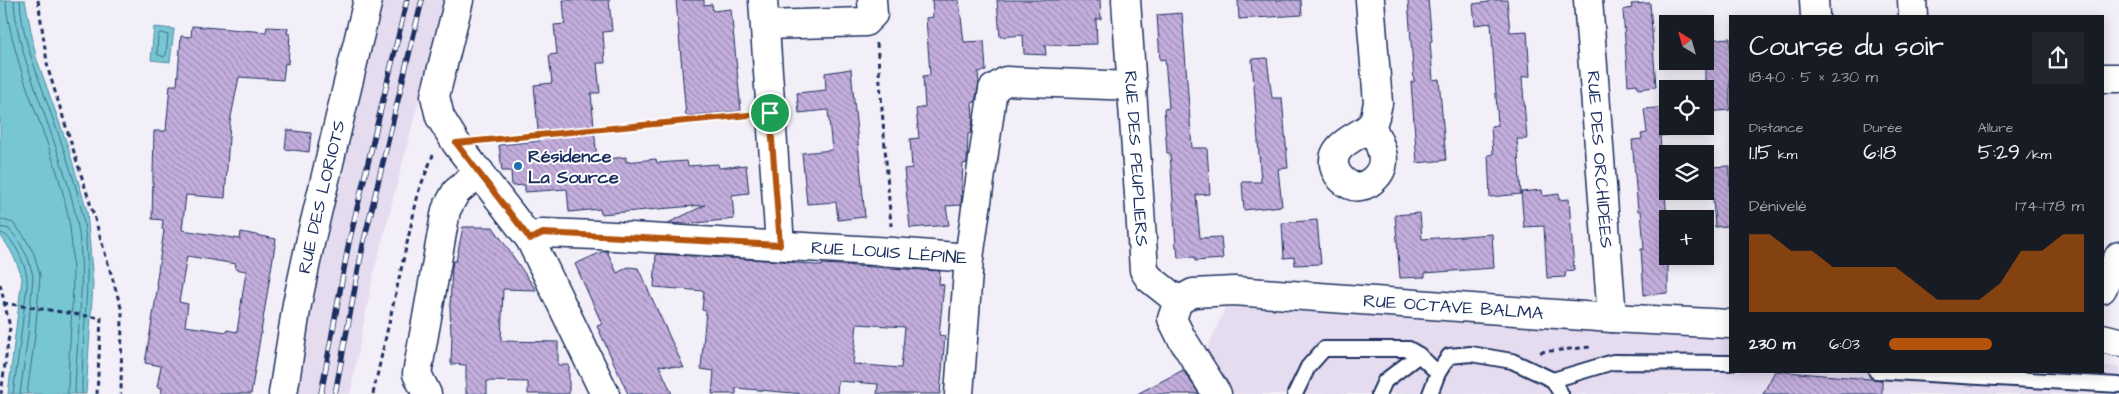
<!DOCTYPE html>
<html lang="fr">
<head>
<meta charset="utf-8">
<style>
  :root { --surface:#171b24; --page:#20242c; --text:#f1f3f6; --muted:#9ea1a6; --accent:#b45309 }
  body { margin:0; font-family:"Architects Daughter",sans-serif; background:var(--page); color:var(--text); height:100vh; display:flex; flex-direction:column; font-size:19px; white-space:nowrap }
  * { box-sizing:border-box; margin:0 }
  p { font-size:16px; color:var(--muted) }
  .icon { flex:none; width:28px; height:28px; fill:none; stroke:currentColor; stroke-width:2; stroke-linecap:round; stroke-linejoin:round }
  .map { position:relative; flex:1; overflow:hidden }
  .side { position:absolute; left:1729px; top:15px; width:375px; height:358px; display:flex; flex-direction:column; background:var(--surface); border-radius:0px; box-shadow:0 2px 12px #0003 }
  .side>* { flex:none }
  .needle { width:32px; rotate:323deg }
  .fabs { position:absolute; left:1659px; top:15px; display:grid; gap:10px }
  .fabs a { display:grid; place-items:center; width:55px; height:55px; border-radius:0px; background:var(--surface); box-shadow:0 2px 12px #0003; font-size:25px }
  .pin { position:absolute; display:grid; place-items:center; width:42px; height:42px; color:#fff; margin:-21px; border:2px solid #fff; border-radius:50%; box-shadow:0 1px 5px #0007 }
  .round { display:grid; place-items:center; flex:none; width:52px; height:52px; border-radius:0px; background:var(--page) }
  .summary { display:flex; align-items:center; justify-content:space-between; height:85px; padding:0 20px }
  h1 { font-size:28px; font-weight:600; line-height:38px }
  .figures { display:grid; grid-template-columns:repeat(3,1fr); gap:8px; height:85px; padding:5px 20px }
  .figures div { display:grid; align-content:center }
  .figures b { font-size:21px; font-weight:600 }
  .figures small { font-size:14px; font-weight:400 }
  .figures p { font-size:14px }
  .chart { height:140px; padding:10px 20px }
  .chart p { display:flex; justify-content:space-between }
  .chart svg { width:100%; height:90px; margin-top:5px; fill:var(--accent); opacity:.7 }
  ul { padding:0 20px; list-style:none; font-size:16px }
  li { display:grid; grid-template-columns:80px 60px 1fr; align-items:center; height:38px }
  li i { height:12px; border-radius:6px; background:var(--accent) }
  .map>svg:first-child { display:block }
</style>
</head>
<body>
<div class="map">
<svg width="2119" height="394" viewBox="0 0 2119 394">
  <defs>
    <pattern id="building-back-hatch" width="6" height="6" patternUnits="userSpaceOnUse" patternTransform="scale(1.25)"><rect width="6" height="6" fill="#c4aedd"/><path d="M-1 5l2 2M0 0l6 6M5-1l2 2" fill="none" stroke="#9e8eb6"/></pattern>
  </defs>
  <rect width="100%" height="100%" fill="#f3eff8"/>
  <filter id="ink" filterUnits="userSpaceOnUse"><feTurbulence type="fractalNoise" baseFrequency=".02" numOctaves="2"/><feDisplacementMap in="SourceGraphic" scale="10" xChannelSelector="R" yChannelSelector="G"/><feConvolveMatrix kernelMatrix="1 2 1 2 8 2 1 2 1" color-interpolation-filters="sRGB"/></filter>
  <g filter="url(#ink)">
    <g fill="#e5dcf0">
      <path d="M383,0H445L374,272L350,394H296L326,229Z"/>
      <path d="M1227,304L1730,338V371H2102L2103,365L2119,367V394H1233L1206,352Z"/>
    </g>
    <g fill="#77c7d2" stroke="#528aa4">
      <path d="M0,0H25L36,57L67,144L87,211L93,284L86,394H8L22,278C17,262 11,249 0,235Z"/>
      <path d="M154,27L174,29L170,62L151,60Z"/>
    </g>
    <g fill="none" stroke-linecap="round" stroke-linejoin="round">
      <g stroke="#406c8c" stroke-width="1">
        <path d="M6,0C6,14 10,28 13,41C27,100 57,156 68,215C79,275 68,334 68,394"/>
        <path d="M14,0C15,33 27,65 38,96C51,134 66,172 75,212C89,271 76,334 75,394"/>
        <path d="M20,0C21,30 32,61 42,88C56,129 73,170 82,212C94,272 81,333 82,394"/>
        <path d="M161,33L168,35L166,55L164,57L157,54L158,35Z"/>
        <path d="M0,219L13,223L24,236L34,254L40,275L35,336L27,394"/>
        <path d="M0,227L9,229L18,240L28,258L33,276L28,335L20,394"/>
        <path d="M0,233C13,234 26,266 27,278C28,287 25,299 24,309C21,337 17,366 13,394"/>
      </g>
    </g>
    <g fill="url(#building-back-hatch)" stroke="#1b2f5e" fill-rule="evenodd">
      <path d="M563,0H609L612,31L603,32L605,63H597L600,93H591L597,160L626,157V162L656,159L657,163L687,161L688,166L718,164L719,168L746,165L749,193L732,195L734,219L686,224L668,223L705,205L601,214L600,209L569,212L567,189L525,192V185L512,186L511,171H502L499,145L539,141L534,85L552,83L549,55L557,54L554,25L565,24Z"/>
      <path d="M676,0H704V5L712,4L713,11L731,9L741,111L686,116Z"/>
      <path d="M932,0H959L964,42L984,41L986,71L978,72L979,83L975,102L972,103L973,119L971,133L968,134L967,163L963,164L961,205L946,206L949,225L910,228L904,169L912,168L910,139L919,138L916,109L925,107L923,76L930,75L926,18L933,17Z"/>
      <path d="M997,0H1100L1101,19H1096L1097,44L1045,45L1046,55L1024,54L1023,35L1000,37Z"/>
      <path d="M1238,0H1301L1302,15L1239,19Z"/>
      <path d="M1408,0H1428L1432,41L1430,42L1433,80L1439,79L1446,160L1417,163L1411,82H1414Z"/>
      <path d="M1489,0H1507L1510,32L1527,31L1530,76L1522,77L1527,139H1517L1521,194L1490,197L1488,155L1493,154L1491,126L1498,125L1491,23L1475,25L1473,4L1489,2Z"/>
      <path d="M1650,3L1656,87L1638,89L1637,84L1628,85L1623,10L1632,8L1631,4Z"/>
      <path d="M1182,13L1192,148H1207L1210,194L1196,195L1200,238L1221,237L1223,259L1195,261V257L1178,258L1177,247H1176L1170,153H1167L1164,109L1169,108L1165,59L1160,60L1157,15Z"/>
      <path d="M192,26L266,32L267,27L288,28L287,34H290L288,64L285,63L283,80L239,77L230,122L225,198L186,195L182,230L240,239L241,232L276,239L251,394H161L162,388L157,387L161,366L145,363L158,285H156L164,230L162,229L163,220L152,219L154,131H166L170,85H177L181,36L191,37ZM187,256L236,264L235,269L246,271L237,332L227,330V332L185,326L188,304L179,302Z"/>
      <path d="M1730,38V110L1705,112V40Z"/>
      <path d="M1267,58L1272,98H1282L1288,168L1278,169L1282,206L1244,210L1242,182H1261L1252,59Z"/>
      <path d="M851,69L865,217L838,220L836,202L807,204L802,153L832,150L828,110L799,113L797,93L826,90L825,73Z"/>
      <path d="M1668,107V135L1660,136L1668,230V293L1644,295L1641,249H1644L1641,211H1638L1632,140L1642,139L1641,134L1647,133L1644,109Z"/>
      <path d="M287,130L311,133L309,152L285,149Z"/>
      <path d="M1730,166V226L1715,227L1712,186H1710L1711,167Z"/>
      <path d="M1542,190L1543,196L1559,194V200L1569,199L1574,270L1566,271L1565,277L1547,278L1544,226L1524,227L1521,192Z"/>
      <path d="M1420,213L1422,239L1492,234L1494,268L1425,273V277L1400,278L1395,215Z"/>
      <path d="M1317,220L1321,264L1295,265L1294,257L1284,258L1282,223Z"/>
      <path d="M463,227H493L536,290L503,289L501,341L558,342V365H569V394H528V382L487,381V394H466V365L451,364L452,335H451L450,306L452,267L453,261H456Z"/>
      <path d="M604,251H607L617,273L628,267L638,268L684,368L659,365L672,394H628L597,326L602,324L575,264Z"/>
      <path d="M656,254L782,261L822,266V264L940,271L939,284L944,285L939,335L945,336L940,394H877L878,384L838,381L837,394H804L736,388V394H712L714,371L701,369L706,311L702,310L704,291L654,287ZM857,324L905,327L901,368L853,364Z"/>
      <path d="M1183,370L1199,394H1137Z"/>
      <path d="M1775,371L1882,380V394H1763Z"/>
    </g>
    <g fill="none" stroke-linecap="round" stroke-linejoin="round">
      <defs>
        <g id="lane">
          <path d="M1876,371L2119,385"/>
          <path d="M1553,380L1613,362L1730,363"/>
          <path d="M1295,394L1308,367L1324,349H1409L1419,355L1438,373"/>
          <path d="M1379,394L1385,381L1419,355"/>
          <path d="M1430,394L1438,373L1449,356L1471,354L1512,361L1553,380L1561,394"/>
        </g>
        <g id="street">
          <path d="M459,0L435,96L440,117L456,143L530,239L605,394"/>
          <path d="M763,0L780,245"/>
          <path id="s1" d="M1126,0L1144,270L1149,278L1178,301"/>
          <path d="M1370,0L1378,103C1376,110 1376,119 1371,125C1363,136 1327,143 1335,169C1338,176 1343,182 1350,185C1356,188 1364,186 1369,183C1392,167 1382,148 1371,126"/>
          <path id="s2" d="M1588,0L1612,318"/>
          <path d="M1814,0L1815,16"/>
          <path d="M1912,0L1913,16"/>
          <path d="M766,25L865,22L873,14L872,0"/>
          <path d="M2102,78H2119"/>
          <path id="s3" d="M530,239L543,233L596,235L893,252L969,258"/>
          <path d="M2102,289L2119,256"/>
          <path id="s4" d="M1178,301L1193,293L1234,291L1612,318L1730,324"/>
          <path d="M1178,301L1172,319L1181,337L1217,394"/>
          <path d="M2102,338L2119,342"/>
          <path id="s5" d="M283,394L297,304L312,234L368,0"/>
          <path d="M427,394L417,374L446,210L456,192L480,172"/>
          <path d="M959,394L969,258L993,89L1006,81L1133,86"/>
        </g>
      </defs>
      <use href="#lane" stroke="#1b2f5e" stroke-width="18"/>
      <use href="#street" stroke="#1b2f5e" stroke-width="31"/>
      <g stroke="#1b2f5e" stroke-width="3" stroke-dasharray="5 4" stroke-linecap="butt">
        <path d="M38,0L48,69L95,219L122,311L121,394"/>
        <path d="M877,43L891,226"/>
        <path d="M487,140L747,116"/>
        <path d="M0,284L10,327L1,394"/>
        <path d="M3,303L101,318L97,394"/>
        <path d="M1540,352L1591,347"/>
        <path d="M373,394L419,190L433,155"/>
      </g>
      <use href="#lane" stroke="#fff" stroke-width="14"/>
      <use href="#street" stroke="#fff" stroke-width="28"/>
      <defs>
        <g id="rail">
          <path d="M321,394L349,242L407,0"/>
          <path d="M335,394L363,245L422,0"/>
        </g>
      </defs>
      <use href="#rail" stroke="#1b2f5e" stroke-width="5.5"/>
      <use href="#rail" stroke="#fff" stroke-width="4" stroke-dasharray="11" stroke-linecap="butt"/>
    </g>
  </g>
  <g fill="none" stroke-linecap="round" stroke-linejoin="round" filter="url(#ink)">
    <defs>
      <path id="route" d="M770,113L780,245L543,233L530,239L456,143Z"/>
    </defs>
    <use href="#route" stroke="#fff" stroke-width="10"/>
    <use href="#route" stroke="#b45309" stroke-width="6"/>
  </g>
  <circle fill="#1f6fb2" stroke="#fff" stroke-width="2" cx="518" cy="166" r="5"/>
  <g text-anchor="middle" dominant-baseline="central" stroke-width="4" stroke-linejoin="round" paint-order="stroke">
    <g font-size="18" font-weight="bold" fill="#1b2f5e" stroke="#fff" text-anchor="start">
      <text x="528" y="156">Résidence<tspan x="528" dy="21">La Source</tspan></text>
    </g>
    <g font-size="18" fill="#1b2f5e" stroke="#fff">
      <text stroke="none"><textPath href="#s1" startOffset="159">RUE DES PEUPLIERS</textPath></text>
      <text stroke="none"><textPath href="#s2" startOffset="160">RUE DES ORCHIDÉES</textPath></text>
      <text stroke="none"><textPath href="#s5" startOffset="201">RUE DES LORIOTS</textPath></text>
      <text stroke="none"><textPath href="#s3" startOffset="361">RUE LOUIS LÉPINE</textPath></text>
      <text stroke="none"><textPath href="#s4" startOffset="278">RUE OCTAVE BALMA</textPath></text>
    </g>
  </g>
</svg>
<div class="fabs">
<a><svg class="needle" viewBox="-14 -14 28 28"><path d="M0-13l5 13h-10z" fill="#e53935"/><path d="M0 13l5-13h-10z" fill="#9ea1a6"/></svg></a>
<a><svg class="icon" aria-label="locate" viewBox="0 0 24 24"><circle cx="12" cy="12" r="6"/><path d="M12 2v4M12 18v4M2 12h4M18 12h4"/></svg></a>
<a><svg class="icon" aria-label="layers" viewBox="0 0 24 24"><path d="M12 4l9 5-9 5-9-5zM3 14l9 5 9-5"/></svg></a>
<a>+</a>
</div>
<div class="pin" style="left:770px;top:113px;background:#1e9e55"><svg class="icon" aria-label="arrive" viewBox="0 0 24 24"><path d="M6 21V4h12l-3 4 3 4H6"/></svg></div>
<section class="side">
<div class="summary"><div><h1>Course du soir</h1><p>18:40 · 5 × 230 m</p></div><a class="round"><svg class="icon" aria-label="share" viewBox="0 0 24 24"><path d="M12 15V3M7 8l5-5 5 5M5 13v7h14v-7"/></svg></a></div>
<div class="figures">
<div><p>Distance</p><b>1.15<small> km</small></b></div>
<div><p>Durée</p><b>6:18</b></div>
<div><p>Allure</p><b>5:29<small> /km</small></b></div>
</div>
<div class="chart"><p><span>Dénivelé</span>174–178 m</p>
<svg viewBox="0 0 160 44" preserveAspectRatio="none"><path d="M0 44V6L10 6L20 14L30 14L40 22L50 22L60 22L70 22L80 30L90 38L100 38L110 38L120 30L130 14L140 14L150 6L160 6V44z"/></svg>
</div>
<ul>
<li><b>230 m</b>6:03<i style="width:53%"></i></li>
</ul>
</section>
</div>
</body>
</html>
